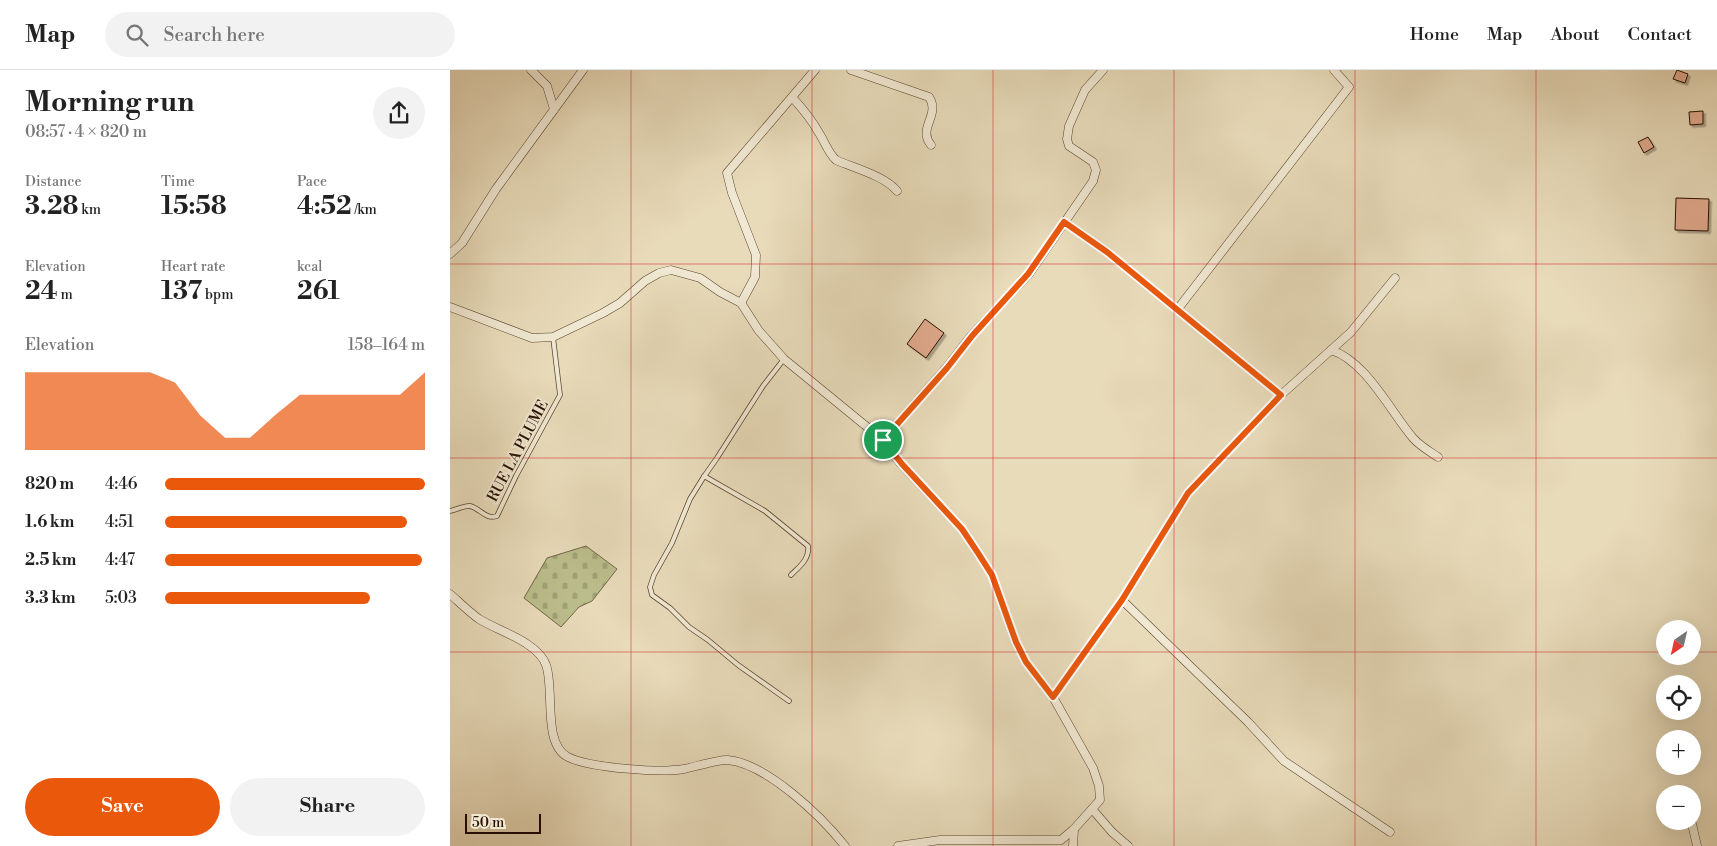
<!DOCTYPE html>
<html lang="en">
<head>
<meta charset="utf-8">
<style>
  :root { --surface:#fff; --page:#f2f2f2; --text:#222; --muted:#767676; --line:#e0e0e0; --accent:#ea580c }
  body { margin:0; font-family:"Libre Bodoni",serif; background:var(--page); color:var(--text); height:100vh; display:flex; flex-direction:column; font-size:19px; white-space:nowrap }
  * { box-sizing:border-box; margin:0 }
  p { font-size:16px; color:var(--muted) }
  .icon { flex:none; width:28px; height:28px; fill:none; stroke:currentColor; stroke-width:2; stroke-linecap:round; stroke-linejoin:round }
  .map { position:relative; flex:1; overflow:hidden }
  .panel { display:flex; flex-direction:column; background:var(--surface); width:450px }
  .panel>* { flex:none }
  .needle { width:32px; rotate:214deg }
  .controls { position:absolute; left:1206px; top:550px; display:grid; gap:10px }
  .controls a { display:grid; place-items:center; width:45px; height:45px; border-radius:50%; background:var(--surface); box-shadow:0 5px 20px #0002; font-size:25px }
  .scale { position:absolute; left:15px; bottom:12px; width:76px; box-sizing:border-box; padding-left:5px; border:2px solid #291000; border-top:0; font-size:14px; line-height:18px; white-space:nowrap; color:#291000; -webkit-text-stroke:4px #f0e8d2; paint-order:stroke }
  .pin { position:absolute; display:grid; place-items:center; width:42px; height:42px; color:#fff; margin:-21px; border:2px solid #fff; border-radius:50%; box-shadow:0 1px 5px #0007 }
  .round { display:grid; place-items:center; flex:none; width:52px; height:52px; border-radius:26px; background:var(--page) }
  .summary { display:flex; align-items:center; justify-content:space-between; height:85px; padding:0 25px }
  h1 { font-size:28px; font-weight:700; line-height:38px }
  .metrics { display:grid; grid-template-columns:repeat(3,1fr); gap:8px; height:85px; padding:5px 25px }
  .metrics div { display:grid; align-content:center }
  .metrics b { font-size:25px; font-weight:700 }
  .metrics small { font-size:14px; font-weight:400 }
  .metrics p { font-size:14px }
  .chart { height:140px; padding:10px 25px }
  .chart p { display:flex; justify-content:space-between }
  .chart svg { width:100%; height:90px; margin-top:5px; fill:var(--accent); opacity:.7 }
  .primary-button { display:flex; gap:10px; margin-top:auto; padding:10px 25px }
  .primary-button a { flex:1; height:58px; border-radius:30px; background:var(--accent); color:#fff; font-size:20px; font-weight:700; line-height:58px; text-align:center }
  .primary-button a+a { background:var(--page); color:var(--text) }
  ul { padding:0 25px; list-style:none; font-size:16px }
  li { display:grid; grid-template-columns:80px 60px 1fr; align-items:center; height:38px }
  li i { height:12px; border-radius:6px; background:var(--accent) }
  header { display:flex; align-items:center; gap:30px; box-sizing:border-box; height:70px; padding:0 25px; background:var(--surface); border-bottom:1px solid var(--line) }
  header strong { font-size:24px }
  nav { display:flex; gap:28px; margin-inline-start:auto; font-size:18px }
  .search { width:350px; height:45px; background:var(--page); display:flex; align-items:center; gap:12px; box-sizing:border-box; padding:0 18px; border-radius:28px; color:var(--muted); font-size:19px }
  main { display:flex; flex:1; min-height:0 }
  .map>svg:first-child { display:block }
</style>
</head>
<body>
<header>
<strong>Map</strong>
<div class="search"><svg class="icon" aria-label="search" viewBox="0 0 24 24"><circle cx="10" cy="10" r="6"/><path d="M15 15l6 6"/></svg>Search here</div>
<nav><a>Home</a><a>Map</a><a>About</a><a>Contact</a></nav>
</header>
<main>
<section class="panel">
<div class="summary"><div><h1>Morning run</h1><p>08:57 · 4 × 820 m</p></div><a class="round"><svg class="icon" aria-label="share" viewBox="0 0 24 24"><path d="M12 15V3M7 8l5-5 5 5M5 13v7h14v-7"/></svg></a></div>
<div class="metrics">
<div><p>Distance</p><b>3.28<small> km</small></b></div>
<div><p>Time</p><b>15:58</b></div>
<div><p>Pace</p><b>4:52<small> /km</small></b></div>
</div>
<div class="metrics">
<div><p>Elevation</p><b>24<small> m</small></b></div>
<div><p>Heart rate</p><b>137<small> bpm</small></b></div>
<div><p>kcal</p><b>261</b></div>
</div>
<div class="chart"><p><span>Elevation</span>158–164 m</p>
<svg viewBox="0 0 160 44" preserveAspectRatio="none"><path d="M0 44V6L10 6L20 6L30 6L40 6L50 6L60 11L70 27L80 38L90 38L100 27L110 17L120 17L130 17L140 17L150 17L160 6V44z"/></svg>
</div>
<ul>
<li><b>820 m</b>4:46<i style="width:100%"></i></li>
<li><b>1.6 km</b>4:51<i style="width:93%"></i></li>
<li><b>2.5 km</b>4:47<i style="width:99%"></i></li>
<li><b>3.3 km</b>5:03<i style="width:79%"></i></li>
</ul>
<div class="primary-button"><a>Save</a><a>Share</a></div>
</section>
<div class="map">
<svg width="1267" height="776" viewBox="0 0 1267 776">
  <defs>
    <pattern id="cemetery-stones" width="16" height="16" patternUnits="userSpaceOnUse" patternTransform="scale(1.25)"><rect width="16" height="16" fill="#bbbe8c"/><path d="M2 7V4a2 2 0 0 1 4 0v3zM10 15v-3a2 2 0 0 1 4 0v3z" fill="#a1a277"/></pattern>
    <filter id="shadow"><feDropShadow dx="2.5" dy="2.5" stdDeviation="0" flood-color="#0004"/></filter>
  </defs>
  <rect width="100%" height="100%" fill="#e8dbba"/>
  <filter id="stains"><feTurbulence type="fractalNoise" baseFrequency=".004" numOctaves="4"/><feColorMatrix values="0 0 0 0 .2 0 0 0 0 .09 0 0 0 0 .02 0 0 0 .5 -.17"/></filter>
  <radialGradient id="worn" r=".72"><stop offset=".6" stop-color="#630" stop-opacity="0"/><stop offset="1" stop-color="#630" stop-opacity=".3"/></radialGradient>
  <path fill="url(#cemetery-stones)" stroke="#726746" d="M136,476L167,499L142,531L129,537L111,557L74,528L97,488Z"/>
  <g fill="#e2ab8e" stroke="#291000" filter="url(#shadow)">
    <path d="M1227,0L1238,4L1235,13L1223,9Z"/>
    <path d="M1253,41V54L1240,55L1239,42Z"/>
    <path d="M1198,67L1204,77L1194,83L1188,72Z"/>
    <path d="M1226,128L1259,129L1258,161L1225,160Z"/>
    <path d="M475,249L494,263L476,288L457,274Z"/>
  </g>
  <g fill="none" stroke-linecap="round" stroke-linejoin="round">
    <defs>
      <g id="lane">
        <path d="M334,289L313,316L267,388L253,408L240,429L222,473L204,505L200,517L202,525L220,538L239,557L258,570L288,595L339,631"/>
        <path d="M254,406L315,441L358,476C360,489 349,497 341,505"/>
        <path d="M0,441C7,440 14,435 20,436C31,439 36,450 47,446L66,406L110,325L103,267"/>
      </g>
      <g id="street">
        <path d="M81,0L97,16L104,39"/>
        <path d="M401,0L479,27C491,45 467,58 481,75"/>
        <path d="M342,27C352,38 362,50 369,63C375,72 378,83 386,90C404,98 435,106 447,121"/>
        <path d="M614,152L657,182L831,325"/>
        <path d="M0,184L12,173L46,119L133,0"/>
        <path d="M291,233L305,207L306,185L282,123L277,103L365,0"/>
        <path d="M0,237L82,268L103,267L153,243L170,233L195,211L209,203L221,200L250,208L270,222L291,233L309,261L334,289L433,370L451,394L512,459L542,505L566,573L576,592L603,627L643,698L649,716L650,730L624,759L611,770H490L448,776"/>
        <path d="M727,240L899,17L884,0"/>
        <path d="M881,280C916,291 940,341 963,368C970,376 979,381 988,387"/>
        <path d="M433,370L497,297L521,266L579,204L643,111L646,100L643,92L619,76L617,69L619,56L635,20L653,0"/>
        <path d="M0,524C9,532 19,542 29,549C48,561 88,572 96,595C105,619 92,674 118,687C140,698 210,703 234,699C245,697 269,689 278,690C317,694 371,746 395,776"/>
        <path d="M672,530L798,652L834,691L940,762"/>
        <path d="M603,627L672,530L738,423L831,325L901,262L945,208"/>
        <path d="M642,739L662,762L678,776"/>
        <path d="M1242,754L1247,776"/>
        <path d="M623,776L624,759"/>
      </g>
    </defs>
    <use href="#lane" stroke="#59432e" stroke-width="5.5"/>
    <use href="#street" stroke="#59432e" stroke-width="9"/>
    <use href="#lane" stroke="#f0e8d2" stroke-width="4"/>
    <use href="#street" stroke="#f0e8d2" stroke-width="8"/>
  </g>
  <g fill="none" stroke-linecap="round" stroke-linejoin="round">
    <defs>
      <path id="route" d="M614,152L657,182L831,325L738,423L672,530L603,627L576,592L566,572L542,505L528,483L512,459L452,394L433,370L497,298L522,266L578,204Z"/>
    </defs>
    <use href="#route" stroke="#fff" stroke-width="10"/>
    <use href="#route" stroke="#ea580c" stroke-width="6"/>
  </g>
  <path fill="none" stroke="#d62828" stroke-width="1" stroke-opacity="0.55" d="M181,0V776M362,0V776M543,0V776M724,0V776M905,0V776M1086,0V776M0,194H1267M0,388H1267M0,582H1215M1242,582H1267"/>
  <g text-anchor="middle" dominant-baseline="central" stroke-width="4" stroke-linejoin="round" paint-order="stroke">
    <g font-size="15" fill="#291000" stroke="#f0e8d2">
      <text transform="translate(68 381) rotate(-62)">RUE LA PLUME</text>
    </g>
  </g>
  <rect width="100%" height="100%" filter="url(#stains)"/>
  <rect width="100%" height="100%" fill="url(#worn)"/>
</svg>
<div class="controls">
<a><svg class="needle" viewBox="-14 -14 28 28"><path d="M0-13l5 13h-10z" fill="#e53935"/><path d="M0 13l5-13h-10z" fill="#767676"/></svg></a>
<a><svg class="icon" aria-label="locate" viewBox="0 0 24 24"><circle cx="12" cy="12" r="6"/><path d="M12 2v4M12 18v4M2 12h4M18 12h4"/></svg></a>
<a>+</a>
<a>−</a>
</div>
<div class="scale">50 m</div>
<div class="pin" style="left:433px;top:370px;background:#1e9e55"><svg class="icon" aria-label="arrive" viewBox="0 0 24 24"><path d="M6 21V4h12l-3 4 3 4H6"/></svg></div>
</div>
</main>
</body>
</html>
